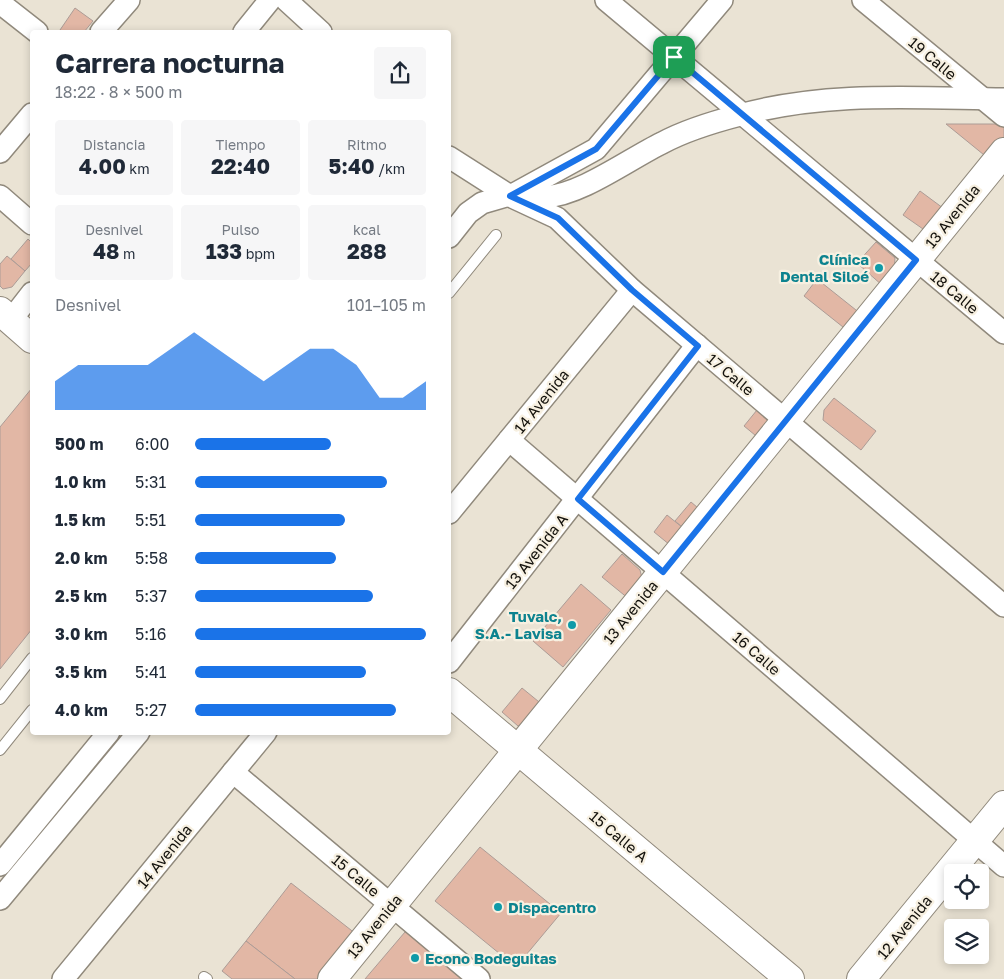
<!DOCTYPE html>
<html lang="es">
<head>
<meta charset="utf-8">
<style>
  :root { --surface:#fff; --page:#f6f6f7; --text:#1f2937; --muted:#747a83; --accent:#1a73e8 }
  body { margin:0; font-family:"Golos Text",sans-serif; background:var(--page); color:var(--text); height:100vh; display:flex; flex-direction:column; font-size:19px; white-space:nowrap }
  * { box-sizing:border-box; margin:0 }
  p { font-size:16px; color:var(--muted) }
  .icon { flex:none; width:28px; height:28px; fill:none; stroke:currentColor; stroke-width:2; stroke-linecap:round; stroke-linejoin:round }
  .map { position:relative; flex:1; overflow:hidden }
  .drawer { position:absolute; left:30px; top:30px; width:421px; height:705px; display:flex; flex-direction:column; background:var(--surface); border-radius:5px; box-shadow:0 2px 8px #0003 }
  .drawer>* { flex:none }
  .fabs { position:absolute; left:944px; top:864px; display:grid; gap:10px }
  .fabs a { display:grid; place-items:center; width:45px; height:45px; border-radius:5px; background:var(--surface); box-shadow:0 2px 8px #0003; font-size:25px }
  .pin { position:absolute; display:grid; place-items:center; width:42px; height:42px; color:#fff; margin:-21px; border-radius:10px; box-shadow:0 2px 8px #0006 }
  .round { display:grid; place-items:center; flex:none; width:52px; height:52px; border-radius:5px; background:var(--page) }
  .head { display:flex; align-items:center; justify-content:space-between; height:85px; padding:0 25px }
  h1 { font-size:28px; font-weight:700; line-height:38px }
  .metrics { display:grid; grid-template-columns:repeat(3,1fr); gap:8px; height:85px; padding:5px 25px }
  .metrics div { display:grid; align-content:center; border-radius:5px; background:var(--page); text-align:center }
  .metrics b { font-size:21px; font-weight:700 }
  .metrics small { font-size:14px; font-weight:400 }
  .metrics p { font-size:14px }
  .chart { height:140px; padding:10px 25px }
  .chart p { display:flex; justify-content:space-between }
  .chart svg { width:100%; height:90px; margin-top:5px; fill:var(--accent); opacity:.7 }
  ul { padding:0 25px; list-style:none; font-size:16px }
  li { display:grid; grid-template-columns:80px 60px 1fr; align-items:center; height:38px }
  li i { height:12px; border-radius:6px; background:var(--accent) }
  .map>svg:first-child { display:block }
</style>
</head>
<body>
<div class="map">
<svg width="1004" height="979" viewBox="0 0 1004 979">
  <rect width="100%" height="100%" fill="#eae3d4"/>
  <g fill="#e2b7a5" stroke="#ac9c96">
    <path d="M75,8L93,21L84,32H63L60,30Z"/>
    <path d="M946,124H1004V142L989,159Z"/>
    <path d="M920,191L947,211L923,229L903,215Z"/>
    <path d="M28,239L32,243V263L25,271L11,259Z"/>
    <path d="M876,242L895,258L894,273L883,286L857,263Z"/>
    <path d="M7,256L25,271L12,287L3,289L0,286V264Z"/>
    <path d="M817,279L861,314L848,331L804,296Z"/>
    <path d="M32,388V629L0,669V427Z"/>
    <path d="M834,398L876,431L861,450L823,420L824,410Z"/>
    <path d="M757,410L771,421L761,440L744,426Z"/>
    <path d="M691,502L704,513L688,532L675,521Z"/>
    <path d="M667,515L688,532L670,545L654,532Z"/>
    <path d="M622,554L640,570L643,582L629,599L602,577Z"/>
    <path d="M581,584L611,610L563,667L533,641Z"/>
    <path d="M522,688L544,706L529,723L518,726L502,712Z"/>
    <path d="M480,847L561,913L516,967L435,901Z"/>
    <path d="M291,883L356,934L321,979H295L246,941Z"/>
    <path d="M405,932L422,937L472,979H365Z"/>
    <path d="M246,941L295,979H232L222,971Z"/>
  </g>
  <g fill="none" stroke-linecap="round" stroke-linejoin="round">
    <defs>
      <g id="lane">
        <path d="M449,293L496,235"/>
        <path d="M0,699L32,658"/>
        <path d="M0,750L32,710"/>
        <path d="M204,977L207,979"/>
      </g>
      <g id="street">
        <path d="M286,0L321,32"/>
        <path d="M606,0L1004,333"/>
        <path d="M863,0L1004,116"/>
        <path d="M0,3L37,32"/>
        <path d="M101,32L129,0"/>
        <path d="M244,32L270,0"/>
        <path d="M0,152L32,114"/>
        <path d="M449,157L510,196L557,218L632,290L1004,606"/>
        <path d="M519,194C527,195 537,197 545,197C581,195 629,159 662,143C686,130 713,122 740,115C827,91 915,98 1004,99"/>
        <path d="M0,196L32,224"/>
        <path d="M449,237L468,213L482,203L516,193L596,149L722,0"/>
        <path d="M11,320L32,293"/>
        <path d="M509,440L1004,866"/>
        <path d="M449,513L632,290"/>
        <path d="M449,662L697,345"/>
        <path d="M233,772L479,979"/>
        <path d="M0,865L109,732"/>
        <path d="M0,899L139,732"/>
        <path d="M63,979L266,732"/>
      </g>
      <g id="secondary">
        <path d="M0,311L32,339"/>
        <path d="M449,692L790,979"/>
        <path d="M332,979L1004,152"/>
        <path d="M861,979L1004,805"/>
      </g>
    </defs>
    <use href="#lane" stroke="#90897c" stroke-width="12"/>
    <use href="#street" stroke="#90897c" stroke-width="24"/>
    <use href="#secondary" stroke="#90897c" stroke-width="30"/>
    <use href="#lane" stroke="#fff" stroke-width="10"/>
    <use href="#street" stroke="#fff" stroke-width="21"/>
    <use href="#secondary" stroke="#fff" stroke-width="28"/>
  </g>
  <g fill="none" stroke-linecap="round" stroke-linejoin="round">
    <defs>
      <path id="route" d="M674,57L916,260L663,572L578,499L698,346L632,290L558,218L510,196L596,149Z"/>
    </defs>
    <use href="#route" stroke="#fff" stroke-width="10"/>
    <use href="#route" stroke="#1a73e8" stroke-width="6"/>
  </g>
  <g fill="#0f9aa8" stroke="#f7f0e1" stroke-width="2">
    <circle cx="879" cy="268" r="5"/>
    <circle cx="572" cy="625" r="5"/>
    <circle cx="498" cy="907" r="5"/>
    <circle cx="415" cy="958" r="5"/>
  </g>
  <g text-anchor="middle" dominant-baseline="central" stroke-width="4.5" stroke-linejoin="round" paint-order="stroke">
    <g font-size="15" fill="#13110c" stroke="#f7f0e1">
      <text transform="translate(933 58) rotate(40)">19 Calle</text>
      <text transform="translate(952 216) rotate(-51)">13 Avenida</text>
      <text transform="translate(955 292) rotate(40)">18 Calle</text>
      <text transform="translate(731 374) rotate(40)">17 Calle</text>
      <text transform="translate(541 401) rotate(-51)">14 Avenida</text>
      <text transform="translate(536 551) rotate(-52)">13 Avenida A</text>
      <text transform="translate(630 612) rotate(-51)">13 Avenida</text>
      <text transform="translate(757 653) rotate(41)">16 Calle</text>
      <text transform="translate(619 836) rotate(40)">15 Calle A</text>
      <text transform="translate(164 856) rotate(-51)">14 Avenida</text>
      <text transform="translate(356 875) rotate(40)">15 Calle</text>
      <text transform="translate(374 926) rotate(-51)">13 Avenida</text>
      <text transform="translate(904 927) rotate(-51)">12 Avenida</text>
    </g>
    <g font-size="15" font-weight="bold" fill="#0d838f" stroke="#f7f0e1" text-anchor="end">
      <text x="869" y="259">Clínica<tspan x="869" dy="17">Dental Siloé</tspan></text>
      <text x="562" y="616">Tuvalc,<tspan x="562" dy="17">S.A.- Lavisa</tspan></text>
      <text x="508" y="907" text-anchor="start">Dispacentro</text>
      <text x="425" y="958" text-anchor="start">Econo Bodeguitas</text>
    </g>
  </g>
</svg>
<div class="fabs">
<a><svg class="icon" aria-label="locate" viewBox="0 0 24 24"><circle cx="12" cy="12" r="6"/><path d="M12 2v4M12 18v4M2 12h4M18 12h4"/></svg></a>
<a><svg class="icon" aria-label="layers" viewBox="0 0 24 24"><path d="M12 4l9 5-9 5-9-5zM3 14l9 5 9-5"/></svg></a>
</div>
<div class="pin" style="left:674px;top:57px;background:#1e9e55"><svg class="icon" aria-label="arrive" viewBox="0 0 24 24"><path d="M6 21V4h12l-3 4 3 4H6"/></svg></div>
<section class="drawer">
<div class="head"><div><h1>Carrera nocturna</h1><p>18:22 · 8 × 500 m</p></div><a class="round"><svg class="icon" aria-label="share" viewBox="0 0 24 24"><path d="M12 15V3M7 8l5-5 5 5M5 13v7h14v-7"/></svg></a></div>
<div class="metrics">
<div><p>Distancia</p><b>4.00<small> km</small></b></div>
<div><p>Tiempo</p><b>22:40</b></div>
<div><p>Ritmo</p><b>5:40<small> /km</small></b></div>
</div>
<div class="metrics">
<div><p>Desnivel</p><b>48<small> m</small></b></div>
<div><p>Pulso</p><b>133<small> bpm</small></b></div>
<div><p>kcal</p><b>288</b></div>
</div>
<div class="chart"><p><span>Desnivel</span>101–105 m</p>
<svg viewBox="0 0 160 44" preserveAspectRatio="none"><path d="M0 44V30L10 22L20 22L30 22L40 22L50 14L60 6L70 14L80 22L90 30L100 22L110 14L120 14L130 22L140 38L150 38L160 30V44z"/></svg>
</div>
<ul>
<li><b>500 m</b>6:00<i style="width:59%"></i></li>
<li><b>1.0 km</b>5:31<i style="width:83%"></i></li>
<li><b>1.5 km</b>5:51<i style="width:65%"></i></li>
<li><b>2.0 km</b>5:58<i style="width:61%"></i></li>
<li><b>2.5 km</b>5:37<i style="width:77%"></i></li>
<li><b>3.0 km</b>5:16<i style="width:100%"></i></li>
<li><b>3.5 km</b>5:41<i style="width:74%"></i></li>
<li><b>4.0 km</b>5:27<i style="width:87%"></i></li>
</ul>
</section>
</div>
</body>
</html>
